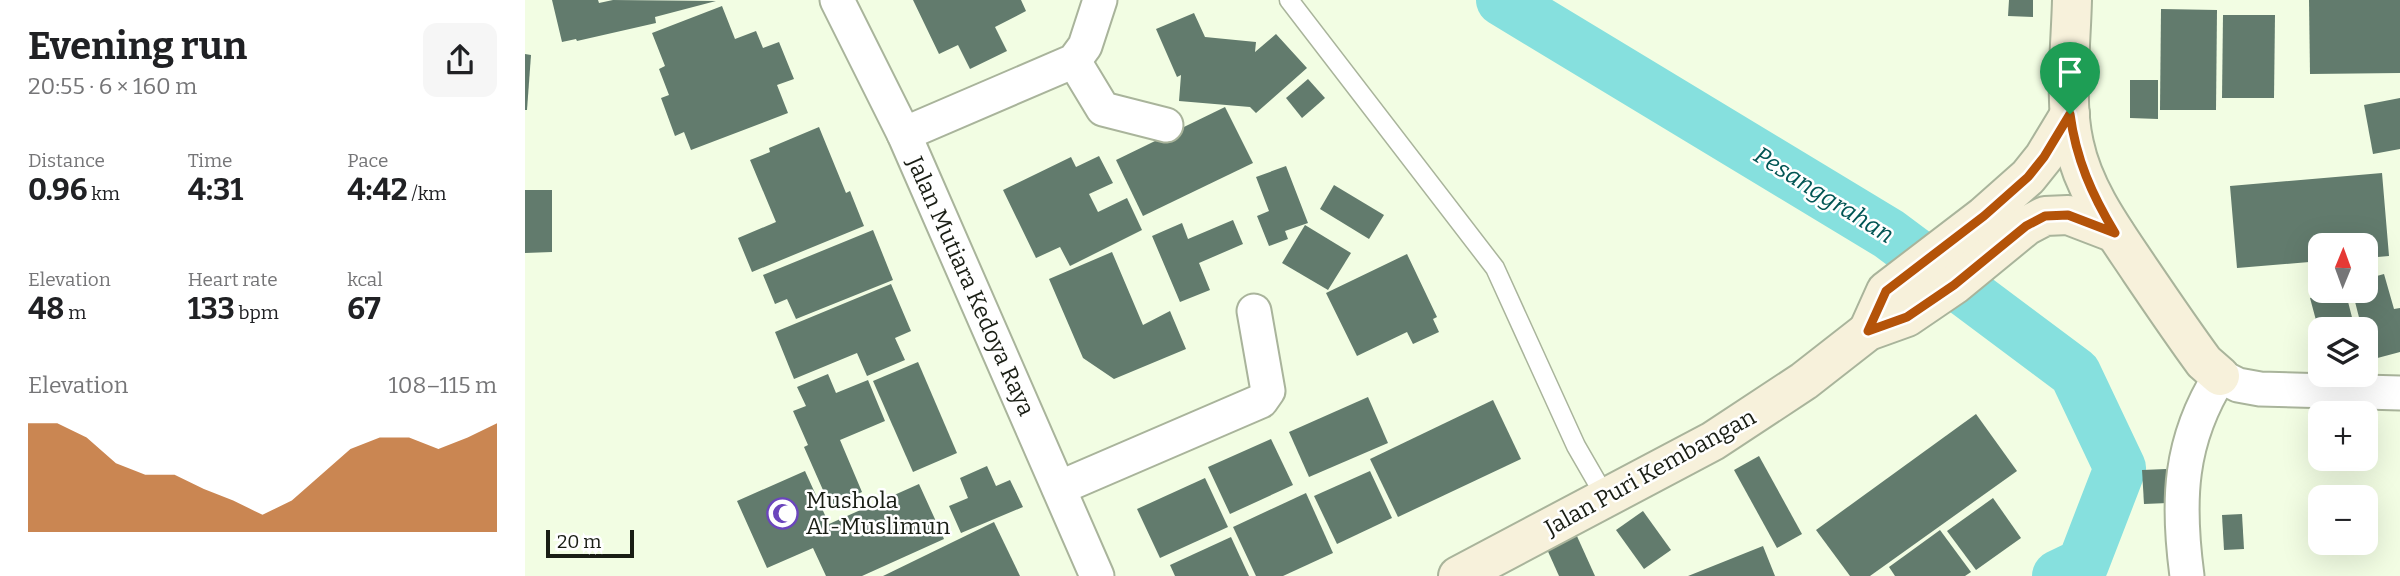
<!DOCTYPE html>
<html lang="en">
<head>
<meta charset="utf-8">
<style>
  :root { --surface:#fff; --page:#f6f6f6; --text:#202124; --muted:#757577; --accent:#b45309 }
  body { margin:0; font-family:Bitter,serif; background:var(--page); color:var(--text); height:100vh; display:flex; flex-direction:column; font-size:26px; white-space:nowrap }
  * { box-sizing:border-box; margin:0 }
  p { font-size:23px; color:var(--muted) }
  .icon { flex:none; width:38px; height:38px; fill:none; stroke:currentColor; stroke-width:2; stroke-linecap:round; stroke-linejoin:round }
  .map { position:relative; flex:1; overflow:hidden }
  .sheet { display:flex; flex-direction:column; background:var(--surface); width:525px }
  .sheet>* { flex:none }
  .needle { width:46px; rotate:1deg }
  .buttons { position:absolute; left:1783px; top:233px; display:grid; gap:14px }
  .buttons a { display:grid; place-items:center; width:70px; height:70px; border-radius:14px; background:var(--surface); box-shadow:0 7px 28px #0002; font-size:35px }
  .scale { position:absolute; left:21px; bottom:18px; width:88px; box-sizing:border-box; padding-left:7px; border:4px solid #191d14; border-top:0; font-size:19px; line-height:24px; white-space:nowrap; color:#191d14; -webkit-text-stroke:5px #fff; paint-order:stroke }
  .pin { position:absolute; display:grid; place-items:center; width:60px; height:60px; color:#fff; margin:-72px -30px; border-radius:50% 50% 50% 0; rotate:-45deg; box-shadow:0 0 7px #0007 }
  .pin .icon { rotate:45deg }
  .round { display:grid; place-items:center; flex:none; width:74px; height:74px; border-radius:14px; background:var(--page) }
  .headline { display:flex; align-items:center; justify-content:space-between; height:119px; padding:0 28px }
  h1 { font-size:38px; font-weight:700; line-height:52px }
  .metrics { display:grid; grid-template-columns:repeat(3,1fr); gap:10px; height:119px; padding:7px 28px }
  .metrics div { display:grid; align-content:center }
  .metrics b { font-size:30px; font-weight:700 }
  .metrics small { font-size:19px; font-weight:400 }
  .metrics p { font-size:19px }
  .chart { height:196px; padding:14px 28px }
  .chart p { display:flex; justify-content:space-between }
  .chart svg { width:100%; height:126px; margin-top:7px; fill:var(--accent); opacity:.7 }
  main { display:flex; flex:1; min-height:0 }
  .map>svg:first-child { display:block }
</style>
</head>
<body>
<main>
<section class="sheet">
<div class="headline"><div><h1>Evening run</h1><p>20:55 · 6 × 160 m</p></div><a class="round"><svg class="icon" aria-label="share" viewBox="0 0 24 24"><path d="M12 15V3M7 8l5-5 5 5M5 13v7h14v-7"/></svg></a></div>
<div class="metrics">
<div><p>Distance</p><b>0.96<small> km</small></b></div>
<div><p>Time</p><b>4:31</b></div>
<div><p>Pace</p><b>4:42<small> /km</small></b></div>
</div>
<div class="metrics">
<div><p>Elevation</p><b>48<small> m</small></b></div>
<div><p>Heart rate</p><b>133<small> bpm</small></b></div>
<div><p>kcal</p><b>67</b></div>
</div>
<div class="chart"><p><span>Elevation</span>108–115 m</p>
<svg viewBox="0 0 160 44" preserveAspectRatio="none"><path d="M0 44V6L10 6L20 11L30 20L40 24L50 24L60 29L70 33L80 38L90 33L100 24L110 15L120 11L130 11L140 15L150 11L160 6V44z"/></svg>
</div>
</section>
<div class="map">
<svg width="1875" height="576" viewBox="0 0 1875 576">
  <rect width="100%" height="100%" fill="#f2fde3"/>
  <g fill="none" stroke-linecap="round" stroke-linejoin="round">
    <path stroke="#86e0de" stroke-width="52" d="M977,0L1364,234L1550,373L1595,468L1558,564L1533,576"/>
  </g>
  <g fill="#627b6d">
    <path d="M27,0H73L74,3L88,0L191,1L130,17L131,23L52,41L51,39L37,42Z"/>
    <path d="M388,0H496L501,11L470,27L482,51L445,69L433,45L414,54Z"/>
    <path d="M1484,0H1508V17L1483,16Z"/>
    <path d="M1784,0H1875V73L1785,74Z"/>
    <path d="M197,6L210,39L231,31L238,48L254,42L269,79L252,85L263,113L166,150L159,132L150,136L136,98L144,95L134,69L140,66L127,33Z"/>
    <path d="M1636,9L1692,10L1691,110H1635Z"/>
    <path d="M669,13L680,37L731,42L730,52L751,34L782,68L731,113L725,107L654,101L656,75L652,77L631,29Z"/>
    <path d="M1698,15H1750L1749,98H1697Z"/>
    <path d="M0,54L6,55L2,110H0Z"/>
    <path d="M783,79L800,98L777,118L761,98Z"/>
    <path d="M1605,80H1633V119L1605,118Z"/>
    <path d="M1875,98V149L1848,154L1839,105Z"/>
    <path d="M700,107L728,163L618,216L591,160Z"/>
    <path d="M294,127L321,193L325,191L339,226L227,272L213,238L251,222L225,160L245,152L244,148Z"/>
    <path d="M574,156L588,183L564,194L573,212L602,198L617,230L545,266L535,247L511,258L478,190L546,157L551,167Z"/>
    <path d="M761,166L783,223L760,231L763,239L744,246L732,216L744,211L731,177Z"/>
    <path d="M1857,173L1864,256L1841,258V245H1796V261L1712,268L1705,186Z"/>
    <path d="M809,185L859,215L844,239L795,209Z"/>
    <path d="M0,190H27V252L0,253Z"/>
    <path d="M708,220L718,244L674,263L685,290L655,302L627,236L657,223L663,239Z"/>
    <path d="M780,225L826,253L803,290L757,263Z"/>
    <path d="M348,230L368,280L271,319L262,299L250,304L238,275Z"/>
    <path d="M587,252L618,325L645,311L661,349L589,379L558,358L524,279Z"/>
    <path d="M882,254L912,317L908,319L914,332L888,344L882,332L832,356L801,293Z"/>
    <path d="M1859,274L1869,309L1875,308V352L1845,360L1841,346V329H1837L1827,290H1841V279Z"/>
    <path d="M366,284L386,331L370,338L380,360L342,376L332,353L269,379L250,332Z"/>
    <path d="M1812,290H1820L1830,329H1796L1795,335L1785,298Z"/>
    <path d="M393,362L432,453L388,472L348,381Z"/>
    <path d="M303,374L311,393L343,380L360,421L315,440L337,492L305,506L279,447L283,445L268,411L281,406L272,387Z"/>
    <path d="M843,397L863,443L784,477L764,432Z"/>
    <path d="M968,400L996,459L873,517L845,459Z"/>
    <path d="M1451,414L1492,471L1345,576H1325L1291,530Z"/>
    <path d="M746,439L768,485L705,514L683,467Z"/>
    <path d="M1234,456L1277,534L1252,548L1209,470Z"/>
    <path d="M462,466L471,486L485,480L498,507L436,533L424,506L443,498L435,478Z"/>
    <path d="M1641,469L1643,503L1619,504L1617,470Z"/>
    <path d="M280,471L304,524L394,484L419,539L337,576H301L288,548L242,568L212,501Z"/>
    <path d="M845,471L867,518L812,544L789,496Z"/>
    <path d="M680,478L703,527L635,558L612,509Z"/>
    <path d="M781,493L808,553L758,576H731L708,527Z"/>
    <path d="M1468,498L1496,538L1451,570L1422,531Z"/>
    <path d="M1118,511L1146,550L1119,569L1091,530Z"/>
    <path d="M1717,514L1719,549L1699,550L1697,515Z"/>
    <path d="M469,522L495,576H358Z"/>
    <path d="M1415,530L1446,572L1440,576H1370L1364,567Z"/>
    <path d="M1051,534L1070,576H1034L1021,547Z"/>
    <path d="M706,537L724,576H650L645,565Z"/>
    <path d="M1238,546L1250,576H1163Z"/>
  </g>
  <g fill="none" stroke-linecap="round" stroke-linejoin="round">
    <defs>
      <path id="lane" d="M764,0L970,268L1051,446L1081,498"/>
      <g id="street">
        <path d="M312,0L379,134L572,576"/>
        <path d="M549,61L578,109L641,125"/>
        <path d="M379,134L549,61L560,46L575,0"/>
        <path d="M534,488L736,401L743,391L729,311"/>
        <path d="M1662,576C1652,501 1654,441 1695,376L1713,385L1735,389L1875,393"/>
      </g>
      <g id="secondary">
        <path d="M1547,0C1546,44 1539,101 1549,144C1559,191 1589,231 1615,270C1636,301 1657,332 1679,362L1695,376"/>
        <path d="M1343,331L1361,291L1459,216L1503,177L1519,157L1545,114"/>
        <path d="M933,576L1188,441L1279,381L1343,331L1382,317L1429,285L1501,226L1520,216L1543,215L1590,233"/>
      </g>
    </defs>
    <use href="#lane" stroke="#a9b49b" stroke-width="21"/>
    <use href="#street" stroke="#a9b49b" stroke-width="37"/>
    <use href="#secondary" stroke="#a9b49b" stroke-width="42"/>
    <use href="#lane" stroke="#fff" stroke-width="18"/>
    <use href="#street" stroke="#fff" stroke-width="33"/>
    <use href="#secondary" stroke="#f7f1db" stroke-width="38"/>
  </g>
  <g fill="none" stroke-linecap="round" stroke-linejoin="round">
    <defs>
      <path id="route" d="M1545,114C1551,159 1567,195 1590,233L1543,215L1520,216L1501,226L1429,285L1382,317L1343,331L1361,291L1459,216L1503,177L1519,157Z"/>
    </defs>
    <use href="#route" stroke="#fff" stroke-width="14"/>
    <use href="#route" stroke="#b45309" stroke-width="9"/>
  </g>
  <defs>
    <symbol id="mosque-ring" viewBox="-11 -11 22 22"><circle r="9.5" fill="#fff" stroke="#6b45bd" stroke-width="1.5"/><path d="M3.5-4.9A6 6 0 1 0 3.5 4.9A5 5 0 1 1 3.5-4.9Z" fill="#6b45bd"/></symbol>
  </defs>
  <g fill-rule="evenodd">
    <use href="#mosque-ring" x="240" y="496" width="35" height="35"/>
  </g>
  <g text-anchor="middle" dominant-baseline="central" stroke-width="5" stroke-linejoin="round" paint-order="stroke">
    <g font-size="23" fill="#191d14" stroke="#fff">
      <text transform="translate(446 286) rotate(66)">Jalan Mutiara Kedoya Raya</text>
      <text transform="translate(1125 472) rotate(-29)">Jalan Puri Kembangan</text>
    </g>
    <g font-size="23" fill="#191d14" stroke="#fff" text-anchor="start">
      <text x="281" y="500">Mushola<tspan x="281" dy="26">AI-Muslimun</tspan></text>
    </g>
    <g font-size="24" font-style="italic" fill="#005554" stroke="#fff">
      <text transform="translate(1299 195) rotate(32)">Pesanggrahan</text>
    </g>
  </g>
</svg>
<div class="buttons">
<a><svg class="needle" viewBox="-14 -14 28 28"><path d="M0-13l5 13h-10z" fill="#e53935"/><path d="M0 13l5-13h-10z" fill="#757577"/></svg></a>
<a><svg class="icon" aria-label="layers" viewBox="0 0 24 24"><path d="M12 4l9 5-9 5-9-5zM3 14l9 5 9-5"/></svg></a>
<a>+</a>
<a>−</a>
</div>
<div class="scale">20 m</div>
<div class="pin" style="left:1545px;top:114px;background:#1e9e55"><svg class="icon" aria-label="arrive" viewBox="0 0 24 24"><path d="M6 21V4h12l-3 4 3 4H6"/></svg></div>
</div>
</main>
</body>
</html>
